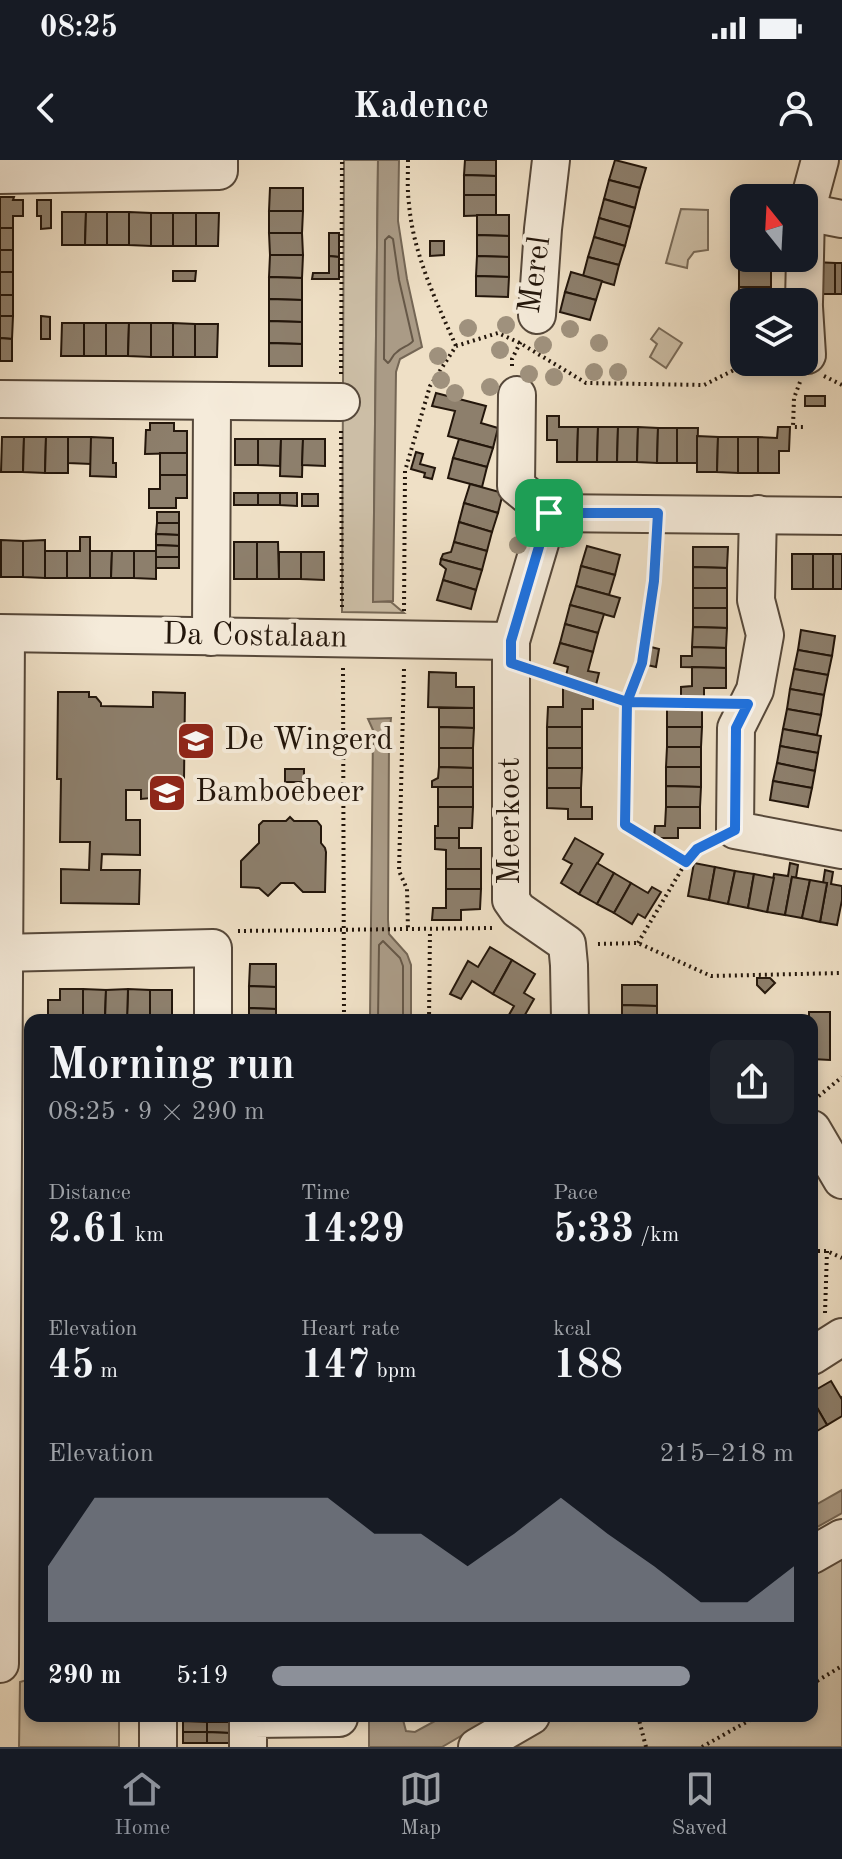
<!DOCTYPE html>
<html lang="en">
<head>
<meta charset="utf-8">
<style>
  :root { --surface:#171b24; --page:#20242c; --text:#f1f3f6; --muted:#9ea1a6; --line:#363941; --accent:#8c9099 }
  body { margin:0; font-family:"Old Standard TT",serif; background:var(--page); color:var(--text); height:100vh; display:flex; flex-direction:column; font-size:30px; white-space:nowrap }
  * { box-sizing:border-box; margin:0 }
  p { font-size:26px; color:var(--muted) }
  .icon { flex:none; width:44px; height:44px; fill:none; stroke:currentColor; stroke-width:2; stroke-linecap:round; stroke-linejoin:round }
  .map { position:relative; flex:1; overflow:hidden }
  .side { position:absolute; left:24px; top:854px; width:794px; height:708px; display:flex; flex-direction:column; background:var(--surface); border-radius:16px; box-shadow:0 4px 12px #0003 }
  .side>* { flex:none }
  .needle { width:52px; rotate:342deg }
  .fabs { position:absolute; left:730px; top:24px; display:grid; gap:16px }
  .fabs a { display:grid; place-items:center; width:88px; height:88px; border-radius:16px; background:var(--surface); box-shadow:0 4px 12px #0003; font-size:40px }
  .pin { position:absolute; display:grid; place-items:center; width:68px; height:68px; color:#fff; margin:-34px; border-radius:16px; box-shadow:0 4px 12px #0006 }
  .round { display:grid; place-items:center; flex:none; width:84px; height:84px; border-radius:16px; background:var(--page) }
  .head { display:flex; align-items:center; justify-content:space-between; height:136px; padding:0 24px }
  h1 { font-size:44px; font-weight:600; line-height:60px }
  .metrics { display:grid; grid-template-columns:repeat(3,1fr); gap:12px; height:136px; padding:8px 24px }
  .metrics div { display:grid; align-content:center }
  .metrics b { font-size:40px; font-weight:600 }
  .metrics small { font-size:22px; font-weight:400 }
  .metrics p { font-size:22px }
  .chart { height:224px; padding:16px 24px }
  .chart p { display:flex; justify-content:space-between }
  .chart svg { width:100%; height:144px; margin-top:8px; fill:var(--accent); opacity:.7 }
  ul { padding:0 24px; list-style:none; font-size:26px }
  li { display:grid; grid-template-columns:128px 96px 1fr; align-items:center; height:60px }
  li i { height:20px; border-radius:10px; background:var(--accent) }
  .status { display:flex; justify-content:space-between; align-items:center; height:56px; padding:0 40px; background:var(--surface); direction:ltr }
  .status svg { height:22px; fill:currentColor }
  header { display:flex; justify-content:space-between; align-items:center; height:104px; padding:0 24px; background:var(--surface); font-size:36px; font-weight:600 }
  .tab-bar { display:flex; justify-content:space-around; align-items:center; height:112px; border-top:2px solid var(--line); background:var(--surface); font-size:22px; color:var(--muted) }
  .tab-bar a { display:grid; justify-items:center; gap:4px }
  .tab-bar .current { color:var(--accent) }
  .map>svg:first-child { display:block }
</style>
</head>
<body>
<div class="status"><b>08:25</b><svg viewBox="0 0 49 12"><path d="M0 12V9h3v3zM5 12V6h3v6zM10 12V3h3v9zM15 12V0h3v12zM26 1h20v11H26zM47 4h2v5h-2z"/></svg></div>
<header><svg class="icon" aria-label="back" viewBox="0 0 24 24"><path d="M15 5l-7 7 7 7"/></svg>Kadence<svg class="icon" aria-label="person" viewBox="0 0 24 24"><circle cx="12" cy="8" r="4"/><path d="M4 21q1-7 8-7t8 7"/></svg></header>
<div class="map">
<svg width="842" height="1587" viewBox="0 0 842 1587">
  <rect width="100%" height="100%" fill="#efe0c6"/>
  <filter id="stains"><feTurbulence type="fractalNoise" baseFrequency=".0025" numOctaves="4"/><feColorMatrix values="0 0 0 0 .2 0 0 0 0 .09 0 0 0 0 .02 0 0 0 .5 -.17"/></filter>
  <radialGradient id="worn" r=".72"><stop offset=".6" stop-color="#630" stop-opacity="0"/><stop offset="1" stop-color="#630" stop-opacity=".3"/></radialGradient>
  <g fill="#ccbea6" stroke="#786a58" stroke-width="2">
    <path d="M344,0H378L373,441L391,442L404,453L342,452Z"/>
    <path d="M681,49L708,50V90L694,92L688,100L687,108L666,103Z"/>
    <path d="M659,168L682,183L666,208L650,197L657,184L651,179Z"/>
    <path d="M842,1393V1587H505L558,1556H812V1409Z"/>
    <path d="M30,1519V1556H119V1587H19L20,1522Z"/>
  </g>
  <g fill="#aa9b86" stroke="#746655" stroke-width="2">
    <path d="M378,0H399L398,61L407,119L422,187L400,199L396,212L393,441L373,442Z"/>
    <path d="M391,558L389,580L388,760L389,774L407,794L411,805V860H370L373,570L368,559Z"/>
    <path d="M842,1330V1353L812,1370V1347Z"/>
    <path d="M369,1556H402L406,1571L415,1572L444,1556H495L442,1587H369Z"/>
  </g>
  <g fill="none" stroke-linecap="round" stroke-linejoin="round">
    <g stroke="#665848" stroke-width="2">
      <path d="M389,76L393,79L399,120L413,181C409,186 402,187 397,192C392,195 392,200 388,203L384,199L385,80Z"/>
      <path d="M378,860L379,785L383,781L400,798L403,806V860"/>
    </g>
  </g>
  <g fill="#8d7f6c" stroke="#23160b" stroke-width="2">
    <path d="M465,0H496V16L464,15Z"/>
    <path d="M615,0L646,8L640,28L609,20Z"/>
    <path d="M464,15L496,16V35H464Z"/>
    <path d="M609,20L640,28L635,48L604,39Z"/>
    <rect x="753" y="26" width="32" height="12"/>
    <path d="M270,28H303V51H269Z"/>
    <path d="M464,35H496V55L464,56Z"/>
    <path d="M0,37H14L13,40H23V56H13V68H0Z"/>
    <path d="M604,39L635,48L630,67L599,58Z"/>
    <path d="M37,40H51V68L41,69V56H37Z"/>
    <path d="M269,51H303L302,73H269Z"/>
    <path d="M62,52H86L85,85H62Z"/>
    <path d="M86,52H107V85H85Z"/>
    <rect x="107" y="52" width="22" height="33"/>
    <path d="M129,52L151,53V86L129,85Z"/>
    <rect x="151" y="53" width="22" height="33"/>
    <rect x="173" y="53" width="23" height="33"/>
    <path d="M196,53H219L218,86H196Z"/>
    <path d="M477,55H509V76L477,75Z"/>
    <path d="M599,58L630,67L625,86L594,77Z"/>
    <rect x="0" y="68" width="13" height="22"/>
    <path d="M269,73H302L303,95H270Z"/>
    <path d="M329,73H339V97L329,96Z"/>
    <path d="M477,75L509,76V97L477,96Z"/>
    <path d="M594,77L625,86L619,105L588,97Z"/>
    <path d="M430,81H444V95L430,96Z"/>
    <rect x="0" y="90" width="13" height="22"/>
    <path d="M270,95H303L302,118L269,117Z"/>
    <path d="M329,96L339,97V119H312L313,113H329Z"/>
    <path d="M477,96L509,97V117L476,116Z"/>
    <path d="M588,97L619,105L614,125L583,116Z"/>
    <path d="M752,98H784V108L752,107Z"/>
    <path d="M814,102L835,103V134H813Z"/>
    <rect x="835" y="103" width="7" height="31"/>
    <path d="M739,106L771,107V127H739Z"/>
    <path d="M173,111H196L195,121H173Z"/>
    <rect x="0" y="112" width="13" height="23"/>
    <path d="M571,112L602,121L596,140L565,132Z"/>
    <path d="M476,116L509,117L508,137L476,136Z"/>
    <path d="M269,117L302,118V140L269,139Z"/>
    <path d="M739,127H771V142H744V147H738Z"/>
    <path d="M565,132L596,140L590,160L560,152Z"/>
    <rect x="0" y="135" width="13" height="21"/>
    <path d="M269,139L302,140V162L269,161Z"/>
    <path d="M0,156H13L12,179L0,178Z"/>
    <path d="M41,156L50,157V179H41Z"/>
    <path d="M269,161L302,162V184L269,183Z"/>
    <path d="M62,163H84V196H61Z"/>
    <rect x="84" y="163" width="22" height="33"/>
    <path d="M106,163H129L128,196H106Z"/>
    <path d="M129,163H151V197L128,196Z"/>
    <rect x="151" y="163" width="22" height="34"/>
    <path d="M173,163L195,164V197H173Z"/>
    <path d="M195,164H218L217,197H195Z"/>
    <path d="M0,178L12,179V201H0Z"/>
    <path d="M269,183L302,184V206H269Z"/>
    <path d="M436,233L486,246L481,263L498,268L493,288L448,276L455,251L432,246Z"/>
    <rect x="805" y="236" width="20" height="10"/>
    <path d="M547,256H559V267H578L577,302H557V280H547Z"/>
    <path d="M150,263H174V271H187V293L145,294L146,270H150Z"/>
    <path d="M578,267H598L597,302H577Z"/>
    <path d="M598,267H618L617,302H597Z"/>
    <path d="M618,267H638L637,302H617Z"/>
    <path d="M638,267L658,268L657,303L637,302Z"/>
    <path d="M778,267H790L789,291H779V313H758V277L777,278Z"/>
    <path d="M658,268H677V303H657Z"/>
    <path d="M677,268H698L697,303H677Z"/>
    <path d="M697,276L718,277L717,312H697Z"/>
    <path d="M2,277H24L23,312H1Z"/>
    <path d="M24,277H46L45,313L23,312Z"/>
    <path d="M46,277H68V313H45Z"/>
    <path d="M68,277H91V304L68,303Z"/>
    <path d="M91,277L113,278V303H116V317L90,316Z"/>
    <path d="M718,277H738V313L717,312Z"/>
    <rect x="738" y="277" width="20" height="36"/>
    <rect x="235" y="279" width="23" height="26"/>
    <path d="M258,279H281L280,306L258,305Z"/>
    <path d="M281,279H303L302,317L280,316Z"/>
    <path d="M303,279H325V306L302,305Z"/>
    <path d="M459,279L493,288L487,307L453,298Z"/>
    <path d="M416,292L423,294L420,304L435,308L432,319L424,317L425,313L411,309Z"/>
    <rect x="160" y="293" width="27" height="22"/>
    <path d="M453,298L487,307L482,327L448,318Z"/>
    <path d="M160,315H187V338H176V348H149V329H160Z"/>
    <path d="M470,324L503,333L498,353L464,343Z"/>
    <rect x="234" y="333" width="24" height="12"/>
    <rect x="258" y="333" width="22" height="12"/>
    <path d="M280,333H297V346L280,345Z"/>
    <rect x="302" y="334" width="16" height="12"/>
    <path d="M464,343L498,353L492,372L459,362Z"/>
    <rect x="157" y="352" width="22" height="11"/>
    <path d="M459,362L492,372L487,391L454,382Z"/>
    <path d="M157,363H179V375L156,374Z"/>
    <path d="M156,374L179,375V386L156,385Z"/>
    <path d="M80,377H90V418H67V391H80Z"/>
    <path d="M1,380L23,381V417H1Z"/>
    <path d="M45,380V418L23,417V381Z"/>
    <rect x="234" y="382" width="23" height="37"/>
    <path d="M257,382H278L279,419H257Z"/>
    <path d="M454,382L487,391L482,410L441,399L443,394L451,392Z"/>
    <path d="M156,385L179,386V397H156Z"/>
    <path d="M587,386L620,395L615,415L581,406Z"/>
    <path d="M693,387H728L727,408L693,407Z"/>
    <rect x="45" y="391" width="22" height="27"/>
    <path d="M90,391H112L111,418H90Z"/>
    <path d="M112,391H134V418H111Z"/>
    <path d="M134,391H156V419L134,418Z"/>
    <rect x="279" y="392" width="22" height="27"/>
    <path d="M301,392H324V420L301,419Z"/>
    <rect x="792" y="394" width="21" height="35"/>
    <rect x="813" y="394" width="20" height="35"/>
    <rect x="833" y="394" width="9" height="35"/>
    <rect x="156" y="397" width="23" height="11"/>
    <path d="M441,399L482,410L476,430L443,420L446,409L440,404Z"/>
    <path d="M581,406L615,415L609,435L576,426Z"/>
    <path d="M693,407L727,408V428H693Z"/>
    <path d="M443,420L476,430L471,449L437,440Z"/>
    <path d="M576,426L620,438L614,457L570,445Z"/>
    <rect x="693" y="428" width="34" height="20"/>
    <path d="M570,445L604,454L598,473L565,464Z"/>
    <path d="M693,448H727V468L693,467Z"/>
    <path d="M565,464L598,473L593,492L560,483Z"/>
    <path d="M693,467L727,468L726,488L692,487Z"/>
    <path d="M801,470L835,476L832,496L798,490Z"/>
    <path d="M560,483L593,492L588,511L599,513L596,525L566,516L568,507L554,503Z"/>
    <path d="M651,487L659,489L656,507L647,505Z"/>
    <path d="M692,487L726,488V508L681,507V496H692Z"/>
    <path d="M798,490L832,496L828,515L794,509Z"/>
    <path d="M692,507L726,508V528H704V538H681V527L692,526Z"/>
    <path d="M794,509L828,515L824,535L790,529Z"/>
    <path d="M429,512L456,513V527H474V548L428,547Z"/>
    <path d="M563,524L593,533V549H582V567H547L548,547H563Z"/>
    <path d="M790,529L824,535L821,555L787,549Z"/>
    <path d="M58,532H89V537H96L101,543V546L153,547V532L185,533L184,620H179V648L151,647V638L141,639V630H126V660H140V695L102,694L101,710H140L139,744L61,743V709L89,710L90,682H60L61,619H57Z"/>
    <path d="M667,546L702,547V567H667Z"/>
    <path d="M439,548H474V568L439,567Z"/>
    <path d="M787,549L821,555L817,575L783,569Z"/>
    <path d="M439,567L474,568L473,588H439Z"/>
    <rect x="547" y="567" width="35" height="21"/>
    <path d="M667,567H702L701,587H667Z"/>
    <path d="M783,569L821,576L818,593L780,586Z"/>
    <path d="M780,586L818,593L815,611L777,603Z"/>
    <path d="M667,587H701V607H666Z"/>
    <path d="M439,588H473V608L439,607Z"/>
    <rect x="547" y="588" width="35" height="20"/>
    <path d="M777,603L815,611L812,628L773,621Z"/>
    <path d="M439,607L473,608V627H432V621L438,618Z"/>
    <path d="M666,607H701V627L666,626Z"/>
    <path d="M547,608H582L581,628H547Z"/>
    <rect x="285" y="609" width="19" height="13"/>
    <path d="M773,621L812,628L808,647L770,640Z"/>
    <path d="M666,626L701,627L700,647H666Z"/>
    <rect x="438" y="627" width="35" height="20"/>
    <path d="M547,628H581V647H592V659H568V649L547,648Z"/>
    <path d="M438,647H473L472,668H459V678H435V666H438Z"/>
    <path d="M666,647H700V668H678V678H654L655,666H665Z"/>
    <path d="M290,657L294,661H317L321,666V683L325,688L326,692L325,732H303L294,723H281L268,736L259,728L241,727V701L259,683V665L263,661H286Z"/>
    <path d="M435,678H459V688H481V709H446V690L435,689Z"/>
    <path d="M575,678L603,694L579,734L561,723L572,704L563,699Z"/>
    <path d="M597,703L614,713L597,744L579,734Z"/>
    <path d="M694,703L715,707L709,740L688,736Z"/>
    <path d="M790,703L798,705L796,718L792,717L785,755L767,752L774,714L788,716Z"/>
    <path d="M715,707L735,711L728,744L709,740Z"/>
    <rect x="446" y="709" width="35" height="20"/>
    <path d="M825,710L833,712L831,724L842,726V740L837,765L820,762L827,723H823Z"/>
    <path d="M735,711L754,714L748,748L728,744Z"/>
    <path d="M614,713L631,723L614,753L597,744Z"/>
    <path d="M754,714L774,718L767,752L748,748Z"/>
    <path d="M792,717L810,720L802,758L785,755Z"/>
    <path d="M810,720L827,723L820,762L802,758Z"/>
    <path d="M631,723L648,733L652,727L661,732L645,758L638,754L632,764L614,753Z"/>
    <path d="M446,729H481L480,749L461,750V760H432L433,748H446Z"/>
    <path d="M490,787L512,800L493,834L472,821L461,839L450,834L468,801L478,807Z"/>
    <path d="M512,800L535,814L524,833L534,839L522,860H506L514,846L493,834Z"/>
    <path d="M250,804H276V827L249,826Z"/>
    <path d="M757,818H770L775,823L765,833L757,825Z"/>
    <path d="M622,825H657V846L622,845Z"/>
    <path d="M249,826L276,827V849L249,848Z"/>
    <path d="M60,829H83V856H61L60,860H48V840H60Z"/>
    <path d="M83,829L106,830L105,856H83Z"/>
    <path d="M128,829L150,830V856H127Z"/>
    <path d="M128,829L127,860H105L106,830Z"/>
    <path d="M150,830H172V857L150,856Z"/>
    <path d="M622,845L657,846V860H622Z"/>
    <path d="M249,848L276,849V860H249Z"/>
    <path d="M809,852H830V900L812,899V860H809Z"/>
    <path d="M831,1221L841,1238L842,1237V1256L827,1265L812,1239V1232Z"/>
    <path d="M812,1239L827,1265L812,1274Z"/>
    <path d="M183,1561L207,1562V1572H183Z"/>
    <path d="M207,1562H230V1573L207,1572Z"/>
    <rect x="183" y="1572" width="24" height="11"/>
    <path d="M207,1572L230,1573V1583H207Z"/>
  </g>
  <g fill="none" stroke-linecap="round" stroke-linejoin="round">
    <defs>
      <g id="minor">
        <path d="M0,15L219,11V0"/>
        <path d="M806,52L842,59"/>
        <path d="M804,142L806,52L820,0"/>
        <path d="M804,147L807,195"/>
        <path d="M537,155L543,69L551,0"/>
        <path d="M517,235L516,326L549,353"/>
        <path d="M0,239L341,242"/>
        <path d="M758,354L756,440L765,475L755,530L736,568L735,670L842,690"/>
        <path d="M0,473L511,481"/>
        <path d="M211,477L212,241"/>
        <path d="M0,793L213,788V860"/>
        <path d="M570,860L569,805L567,784L518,750L511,740V481L549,353L842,356"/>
        <path d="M812,969L842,1020"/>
        <path d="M812,1196L842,1177"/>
        <path d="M812,1395L842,1378"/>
        <path d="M0,1504L6,474"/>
        <path d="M158,1587V1556"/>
        <path d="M248,1587V1559L339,1558"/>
        <path d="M477,1587L531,1556"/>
      </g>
    </defs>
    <use href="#minor" stroke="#56483a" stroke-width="40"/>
    <g stroke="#23160b" stroke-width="4" stroke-dasharray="2 4" stroke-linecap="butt">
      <path d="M408,0C408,15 407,29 409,44C413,93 436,141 456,186"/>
      <path d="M512,206V199L521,181"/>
      <path d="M341,214L342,0"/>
      <path d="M824,216L842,225"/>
      <path d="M800,222L794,238L793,267H805"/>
      <path d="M341,271L342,450"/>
      <path d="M656,382L654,421L642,503L627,542L625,665L686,702"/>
      <path d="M404,451L405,311L430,226L456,186L498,173L520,183L586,223L704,225L734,210H781"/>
      <path d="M343,508L344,860"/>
      <path d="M404,509L399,711L407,729L408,770"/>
      <path d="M540,512L627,542L714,544"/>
      <path d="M238,771L494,768"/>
      <path d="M638,783L686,702L697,689L709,682"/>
      <path d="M598,784L638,783L711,816L842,813"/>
      <path d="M429,860L430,770"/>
      <path d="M814,940L842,917"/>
      <path d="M812,1091H827L842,1098"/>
      <path d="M825,1153L827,1091"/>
      <path d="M812,1524L842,1506"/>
      <path d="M638,1556L646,1587"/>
      <path d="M702,1587L757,1556"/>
    </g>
    <use href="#minor" stroke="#f5ebda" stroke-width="36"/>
  </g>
  <g fill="#9f917d">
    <circle cx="506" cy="165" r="9"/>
    <circle cx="468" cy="168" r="9"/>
    <circle cx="570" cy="169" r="9"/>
    <circle cx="599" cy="183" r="9"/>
    <circle cx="543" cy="185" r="9"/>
    <circle cx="500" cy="190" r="9"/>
    <circle cx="438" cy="196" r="9"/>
    <circle cx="594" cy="212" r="9"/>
    <circle cx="618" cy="212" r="9"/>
    <circle cx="529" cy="214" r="9"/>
    <circle cx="554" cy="217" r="9"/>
    <circle cx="441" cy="220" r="9"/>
    <circle cx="490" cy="227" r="9"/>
    <circle cx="455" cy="233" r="9"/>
    <circle cx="562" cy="379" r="9"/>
    <circle cx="518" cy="385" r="9"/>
  </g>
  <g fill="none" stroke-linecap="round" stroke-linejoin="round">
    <defs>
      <path id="route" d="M549,353L511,481V503L627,542L625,665L686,702L697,689L735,670L736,568L748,544L627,542L642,503L654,421L658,353H549"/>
    </defs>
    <use href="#route" stroke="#fff" stroke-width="16"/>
    <use href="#route" stroke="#1a73e8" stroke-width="10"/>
  </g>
  <defs>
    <symbol id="school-square" viewBox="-11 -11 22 22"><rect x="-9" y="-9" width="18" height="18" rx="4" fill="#8f2418" stroke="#f5ebda"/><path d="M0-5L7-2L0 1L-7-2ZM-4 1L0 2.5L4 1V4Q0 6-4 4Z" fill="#fff"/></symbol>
  </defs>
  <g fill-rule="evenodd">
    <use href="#school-square" x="174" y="559" width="44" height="44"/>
    <use href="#school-square" x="145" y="611" width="44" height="44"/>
  </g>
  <g text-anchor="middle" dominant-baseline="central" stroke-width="8" stroke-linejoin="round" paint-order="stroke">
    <g font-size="32" fill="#23160b" stroke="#f5ebda">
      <text transform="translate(536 115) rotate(-82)">Merel</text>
      <text transform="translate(255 477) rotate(1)">Da Costalaan</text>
      <text transform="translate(511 661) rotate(-90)">Meerkoet</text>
    </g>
    <g font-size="32" fill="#23160b" stroke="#f5ebda" text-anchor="start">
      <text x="224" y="581">De Wingerd</text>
      <text x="195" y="633">Bamboebeer</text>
    </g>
  </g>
  <rect width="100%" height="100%" filter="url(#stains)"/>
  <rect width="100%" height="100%" fill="url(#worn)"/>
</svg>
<div class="fabs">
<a><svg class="needle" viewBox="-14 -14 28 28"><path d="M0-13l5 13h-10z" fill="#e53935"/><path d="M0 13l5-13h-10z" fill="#9ea1a6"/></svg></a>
<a><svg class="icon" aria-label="layers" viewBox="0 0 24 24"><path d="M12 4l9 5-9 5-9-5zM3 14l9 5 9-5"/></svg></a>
</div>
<div class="pin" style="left:549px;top:353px;background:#1e9e55"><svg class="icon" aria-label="arrive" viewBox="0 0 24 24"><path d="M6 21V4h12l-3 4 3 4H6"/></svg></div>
<section class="side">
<div class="head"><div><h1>Morning run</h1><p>08:25 · 9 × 290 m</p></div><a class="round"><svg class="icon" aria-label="share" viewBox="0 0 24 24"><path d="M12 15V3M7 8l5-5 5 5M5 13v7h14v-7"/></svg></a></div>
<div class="metrics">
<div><p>Distance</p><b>2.61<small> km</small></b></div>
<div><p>Time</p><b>14:29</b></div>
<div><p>Pace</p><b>5:33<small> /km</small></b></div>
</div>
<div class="metrics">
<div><p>Elevation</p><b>45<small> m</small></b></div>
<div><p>Heart rate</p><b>147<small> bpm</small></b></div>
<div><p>kcal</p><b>188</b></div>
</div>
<div class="chart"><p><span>Elevation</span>215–218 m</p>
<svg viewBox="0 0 160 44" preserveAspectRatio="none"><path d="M0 44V27L10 6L20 6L30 6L40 6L50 6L60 6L70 17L80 17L90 27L100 17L110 6L120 17L130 27L140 38L150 38L160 27V44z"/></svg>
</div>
<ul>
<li><b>290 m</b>5:19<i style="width:80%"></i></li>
</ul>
</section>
</div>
<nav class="tab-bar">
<a class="current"><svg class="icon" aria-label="home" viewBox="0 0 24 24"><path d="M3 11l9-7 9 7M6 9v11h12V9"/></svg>Home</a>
<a><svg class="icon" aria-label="map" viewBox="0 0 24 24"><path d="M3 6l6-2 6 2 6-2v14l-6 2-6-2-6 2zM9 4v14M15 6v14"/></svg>Map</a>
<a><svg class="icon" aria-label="saved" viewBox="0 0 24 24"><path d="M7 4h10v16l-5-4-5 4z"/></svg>Saved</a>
</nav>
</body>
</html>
